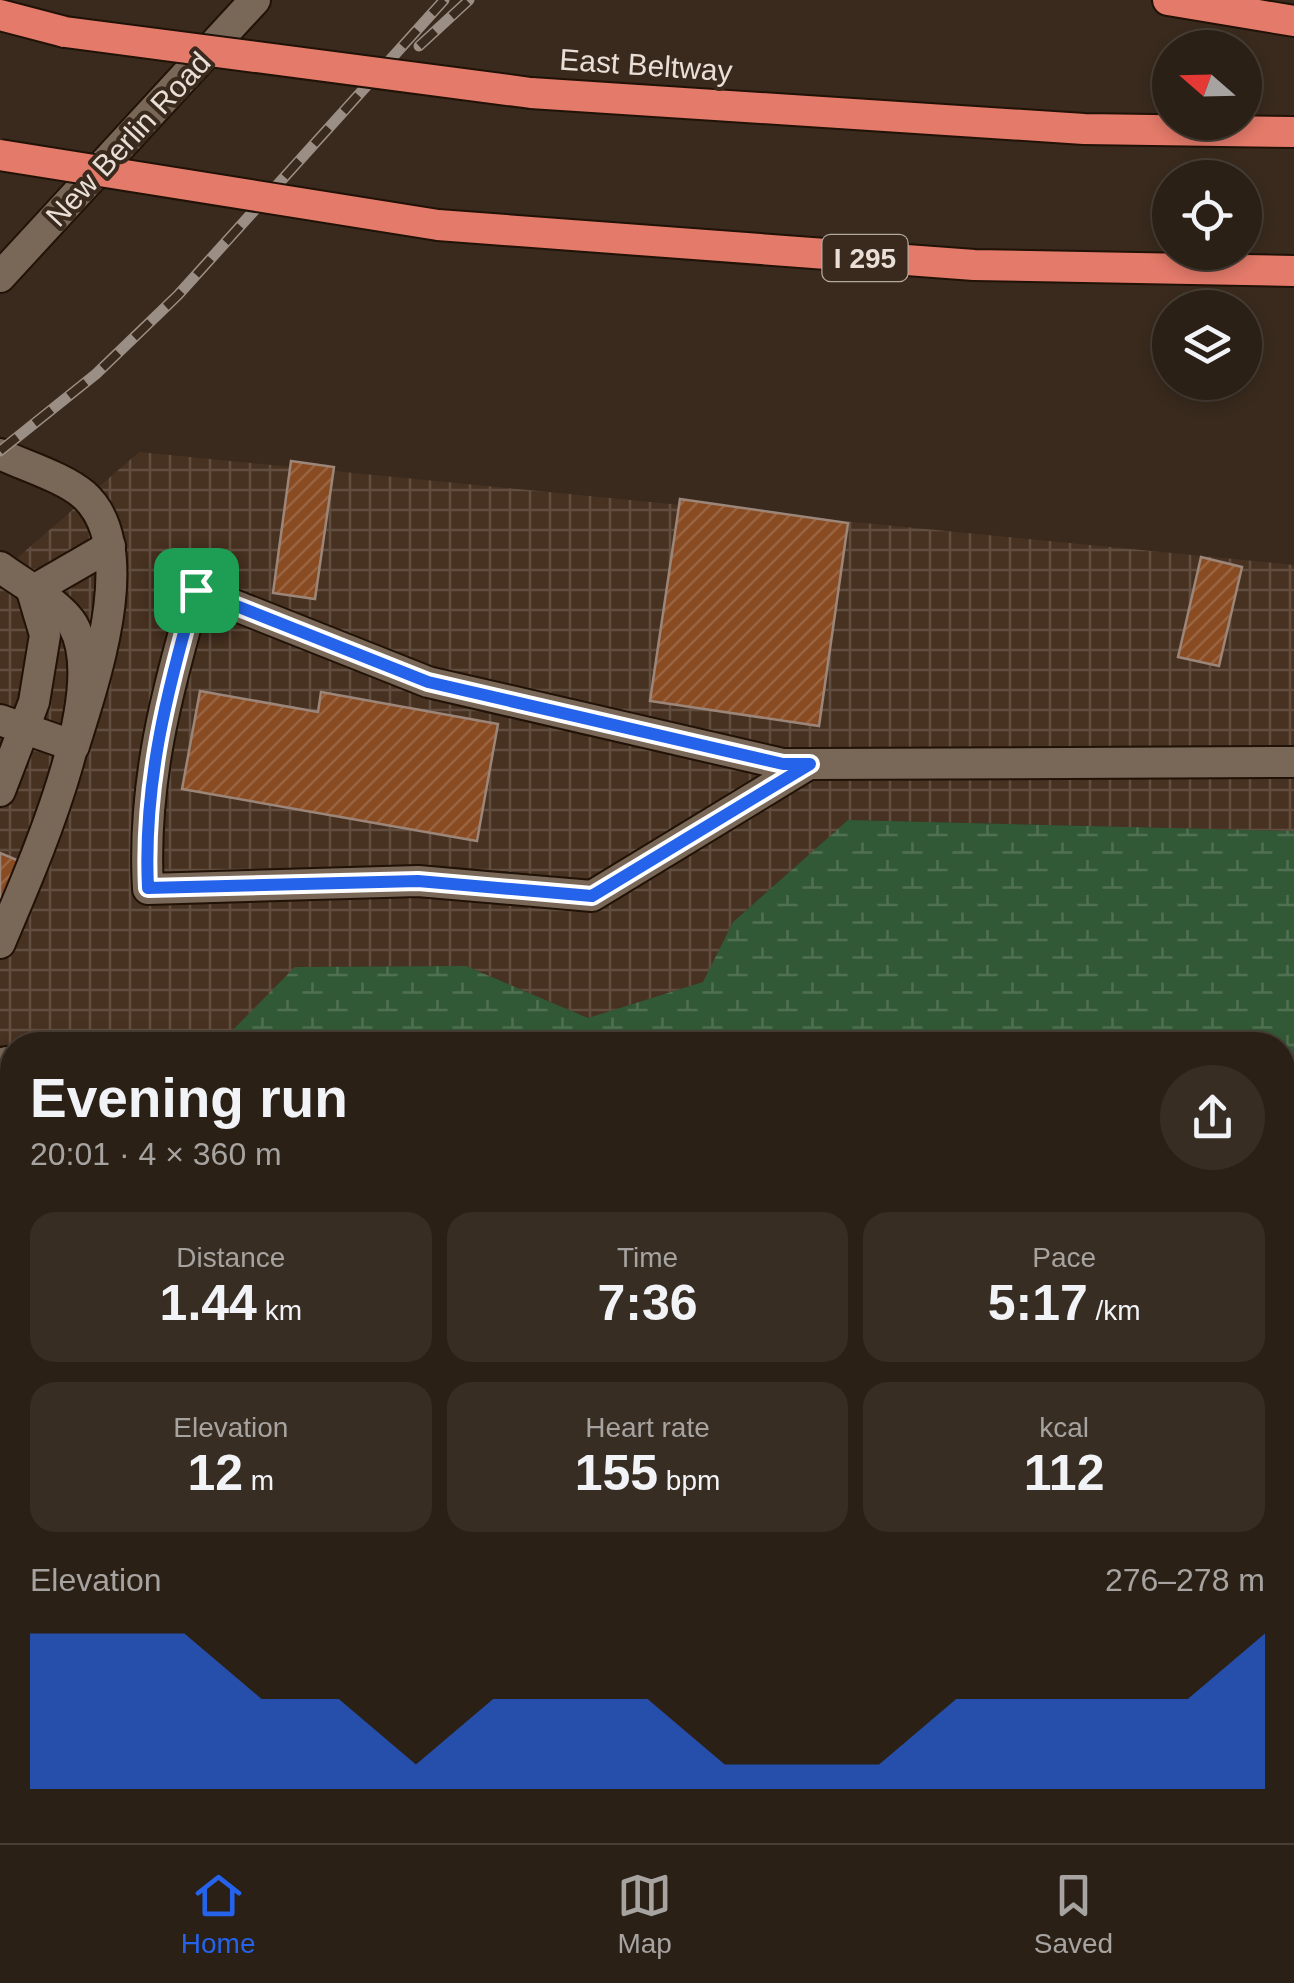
<!DOCTYPE html>
<html lang="en">
<head>
<meta charset="utf-8">
<style>
  :root { --surface:#2b2016; --page:#372d23; --text:#f1f3f6; --muted:#a6a3a1; --line:#473e35; --accent:#2563eb }
  body { margin:0; font-family:Helvetica,sans-serif; background:var(--page); color:var(--text); height:100vh; display:flex; flex-direction:column; font-size:38px; white-space:nowrap }
  * { box-sizing:border-box; margin:0 }
  p { font-size:32px; color:var(--muted) }
  .icon { flex:none; width:55px; height:55px; fill:none; stroke:currentColor; stroke-width:2; stroke-linecap:round; stroke-linejoin:round }
  .map { position:relative; flex:1; overflow:hidden }
  .details { position:absolute; left:0px; top:1032px; width:1295px; height:812px; display:flex; flex-direction:column; background:var(--surface); border-radius:40px 40px 0 0; box-shadow:0 5px 15px #0003,0 0 0 2px var(--line) }
  .details>* { flex:none }
  .needle { width:65px; rotate:290deg }
  .tools { position:absolute; left:1152px; top:30px; display:grid; gap:20px }
  .tools a { display:grid; place-items:center; width:110px; height:110px; border-radius:50%; background:var(--surface); box-shadow:0 5px 15px #0003,0 0 0 2px var(--line); font-size:50px }
  .pin { position:absolute; display:grid; place-items:center; width:85px; height:85px; color:#fff; margin:-42px; border-radius:20px; box-shadow:0 5px 15px #0006 }
  .round { display:grid; place-items:center; flex:none; width:105px; height:105px; border-radius:52px; background:var(--page) }
  .summary { display:flex; align-items:center; justify-content:space-between; height:170px; padding:0 30px }
  h1 { font-size:55px; font-weight:800; line-height:75px }
  .figures { display:grid; grid-template-columns:repeat(3,1fr); gap:15px; height:170px; padding:10px 30px }
  .figures div { display:grid; align-content:center; border-radius:25px; background:var(--page); text-align:center }
  .figures b { font-size:50px; font-weight:800 }
  .figures small { font-size:28px; font-weight:400 }
  .figures p { font-size:28px }
  .chart { height:280px; padding:20px 30px }
  .chart p { display:flex; justify-content:space-between }
  .chart svg { width:100%; height:180px; margin-top:10px; fill:var(--accent); opacity:.7 }
  .dock { display:flex; justify-content:space-around; align-items:center; height:140px; border-top:2px solid var(--line); background:var(--surface); font-size:28px; color:var(--muted) }
  .dock a { display:grid; justify-items:center; gap:5px }
  .dock .selected { color:var(--accent) }
  .map>svg:first-child { display:block }
</style>
</head>
<body>
<div class="map">
<svg width="1294" height="1843" viewBox="0 0 1294 1843">
  <defs>
    <pattern id="industrial-grid" width="8" height="8" patternUnits="userSpaceOnUse" patternTransform="scale(2.5)"><rect width="8" height="8" fill="#473120"/><path d="M0 4h8M4 0v8" fill="none" stroke="#624e40"/></pattern>
    <pattern id="forest-firs" width="22" height="20" patternUnits="userSpaceOnUse" patternTransform="scale(2.5)"><rect width="22" height="20" fill="#325936"/><path d="M5 1l3.5 6h-7zM16 11l3.5 6h-7z" fill="#507052"/></pattern>
    <pattern id="wetland-marsh" width="20" height="14" patternUnits="userSpaceOnUse" patternTransform="scale(2.5)"><rect width="20" height="14" fill="#325936"/><path d="M1 5h8M5 5V1M11 12h8M15 12V8" fill="none" stroke="#507052"/></pattern>
    <pattern id="building-hatch" width="6" height="6" patternUnits="userSpaceOnUse" patternTransform="scale(2.5)"><rect width="6" height="6" fill="#894b22"/><path d="M-1 1l2-2M0 6l6-6M5 7l2-2" fill="none" stroke="#9a6441"/></pattern>
  </defs>
  <rect width="100%" height="100%" fill="#392a1d"/>
  <g fill="url(#industrial-grid)">
    <path d="M139,452L1294,565V831L848,820L733,922L704,982L588,1018L466,966L296,967L218,1045H12V1430L0,1456V573Z"/>
    <path d="M1294,1778V1843H1279L1283,1800Z"/>
  </g>
  <g fill="url(#forest-firs)">
    <path d="M1294,1474V1778L1283,1800L1282,1475Z"/>
    <path d="M1209,1833H1279V1843H1207Z"/>
  </g>
  <g fill="url(#wetland-marsh)">
    <path d="M848,820L1294,831V1474L1283,1475L1282,1045H218L295,967L466,966L588,1018L703,982L733,922Z"/>
    <path d="M12,1430V1832L1209,1833L1207,1843H0V1456Z"/>
  </g>
  <g fill="url(#building-hatch)" stroke="#9c867a" stroke-width="2.5">
    <path d="M291,461L334,467L315,599L273,593Z"/>
    <path d="M680,499L848,523L819,726L650,701Z"/>
    <path d="M1201,557L1242,567L1219,666L1178,657Z"/>
    <path d="M200,691L318,712L321,692L498,724L477,841L182,789Z"/>
    <path d="M0,853L24,863L9,901L0,898Z"/>
  </g>
  <g fill="none" stroke-linecap="round" stroke-linejoin="round">
    <defs>
      <g id="minor">
        <path d="M0,277L255,0"/>
        <path d="M0,454C25,466 63,477 84,495C142,547 93,684 74,746L0,720"/>
        <path d="M0,567C21,583 60,603 73,625C112,694 28,875 0,943"/>
        <path d="M32,591L110,546"/>
        <path d="M809,764L592,896L418,881L148,889C142,784 167,690 196,590L428,682L783,764H809L1294,762"/>
        <path d="M0,791L34,702L45,635L32,591"/>
        <path d="M0,1109L9,1085L6,1062"/>
        <path d="M0,1318L12,1292"/>
      </g>
      <g id="highway">
        <path d="M1168,0L1294,21"/>
        <path d="M0,15L65,32"/>
        <path d="M531,93L1084,129L1294,132"/>
        <path d="M438,225L974,265L1294,271"/>
      </g>
    </defs>
    <use href="#minor" stroke="#201206" stroke-width="34"/>
    <use href="#highway" stroke="#201206" stroke-width="34"/>
    <use href="#minor" stroke="#796758" stroke-width="30"/>
    <use href="#highway" stroke="#e47a6a" stroke-width="30"/>
    <defs>
      <g id="rail">
        <path d="M419,46L469,0"/>
        <path d="M0,451L96,374L178,295L444,0"/>
      </g>
    </defs>
    <use href="#rail" stroke="#9b8e84" stroke-width="11"/>
    <use href="#rail" stroke="#392a1d" stroke-width="8" stroke-dasharray="22" stroke-linecap="butt"/>
    <defs>
      <g id="highway-bridge">
        <path d="M65,32L531,93"/>
        <path d="M0,155L438,225"/>
      </g>
    </defs>
    <use href="#highway-bridge" stroke="#201206" stroke-width="34" stroke-linecap="butt"/>
    <use href="#highway-bridge" stroke="#e47a6a" stroke-width="30"/>
  </g>
  <g fill="none" stroke-linecap="round" stroke-linejoin="round">
    <defs>
      <path id="route" d="M196,590L428,682L783,764H810L592,896L418,881L148,888C143,784 167,690 196,590Z"/>
    </defs>
    <use href="#route" stroke="#fff" stroke-width="20"/>
    <use href="#route" stroke="#2563eb" stroke-width="12"/>
  </g>
  <g text-anchor="middle" dominant-baseline="central" stroke-width="8" stroke-linejoin="round" paint-order="stroke">
    <rect fill="#392a1d" stroke="#b4a99f" stroke-width="2.5" x="822.5" y="235" width="85" height="46" rx="8"/>
    <g font-size="28" font-weight="bold" fill="#e9dfd7">
      <text x="865" y="258">I 295</text>
    </g>
    <g font-size="30" fill="#e9dfd7" stroke="#392a1d">
      <text transform="translate(646 65) rotate(4)">East Beltway</text>
      <text transform="translate(128 139) rotate(-47)">New Berlin Road</text>
    </g>
  </g>
</svg>
<div class="tools">
<a><svg class="needle" viewBox="-14 -14 28 28"><path d="M0-13l5 13h-10z" fill="#e53935"/><path d="M0 13l5-13h-10z" fill="#a6a3a1"/></svg></a>
<a><svg class="icon" aria-label="locate" viewBox="0 0 24 24"><circle cx="12" cy="12" r="6"/><path d="M12 2v4M12 18v4M2 12h4M18 12h4"/></svg></a>
<a><svg class="icon" aria-label="layers" viewBox="0 0 24 24"><path d="M12 4l9 5-9 5-9-5zM3 14l9 5 9-5"/></svg></a>
</div>
<div class="pin" style="left:196px;top:590px;background:#1e9e55"><svg class="icon" aria-label="arrive" viewBox="0 0 24 24"><path d="M6 21V4h12l-3 4 3 4H6"/></svg></div>
<section class="details">
<div class="summary"><div><h1>Evening run</h1><p>20:01 · 4 × 360 m</p></div><a class="round"><svg class="icon" aria-label="share" viewBox="0 0 24 24"><path d="M12 15V3M7 8l5-5 5 5M5 13v7h14v-7"/></svg></a></div>
<div class="figures">
<div><p>Distance</p><b>1.44<small> km</small></b></div>
<div><p>Time</p><b>7:36</b></div>
<div><p>Pace</p><b>5:17<small> /km</small></b></div>
</div>
<div class="figures">
<div><p>Elevation</p><b>12<small> m</small></b></div>
<div><p>Heart rate</p><b>155<small> bpm</small></b></div>
<div><p>kcal</p><b>112</b></div>
</div>
<div class="chart"><p><span>Elevation</span>276–278 m</p>
<svg viewBox="0 0 160 44" preserveAspectRatio="none"><path d="M0 44V6L10 6L20 6L30 22L40 22L50 38L60 22L70 22L80 22L90 38L100 38L110 38L120 22L130 22L140 22L150 22L160 6V44z"/></svg>
</div>
</section>
</div>
<nav class="dock">
<a class="selected"><svg class="icon" aria-label="home" viewBox="0 0 24 24"><path d="M3 11l9-7 9 7M6 9v11h12V9"/></svg>Home</a>
<a><svg class="icon" aria-label="map" viewBox="0 0 24 24"><path d="M3 6l6-2 6 2 6-2v14l-6 2-6-2-6 2zM9 4v14M15 6v14"/></svg>Map</a>
<a><svg class="icon" aria-label="saved" viewBox="0 0 24 24"><path d="M7 4h10v16l-5-4-5 4z"/></svg>Saved</a>
</nav>
</body>
</html>
